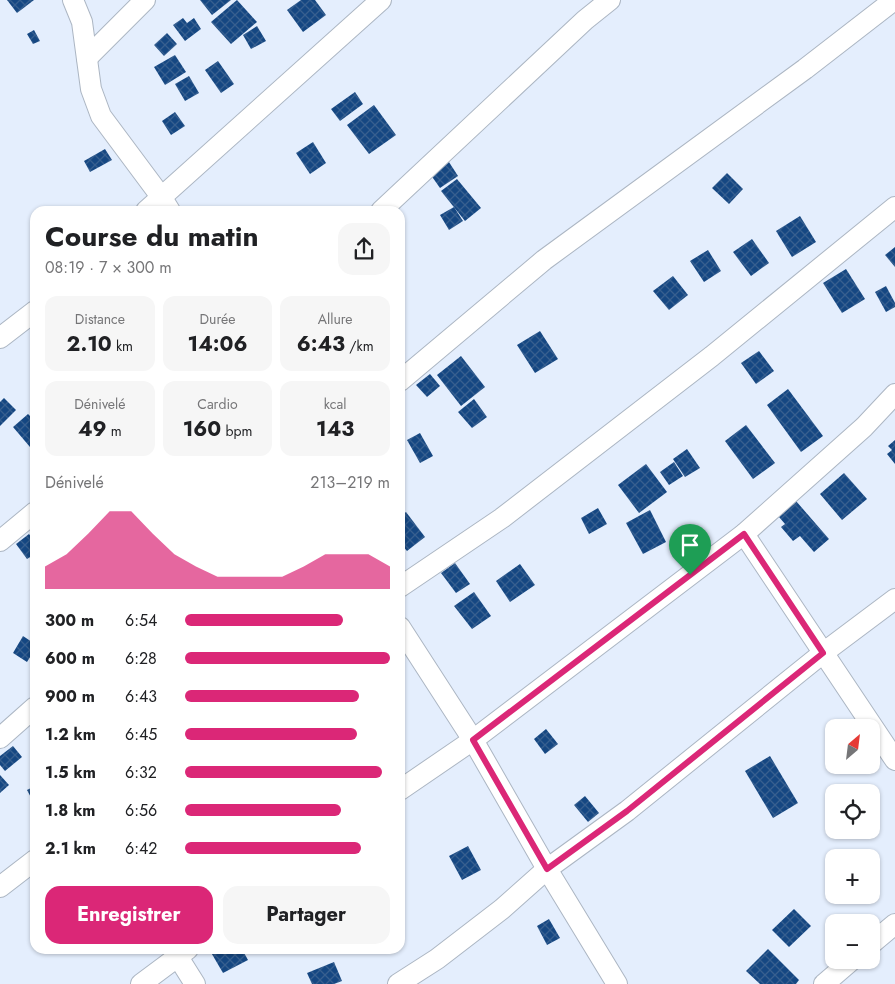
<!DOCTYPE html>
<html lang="fr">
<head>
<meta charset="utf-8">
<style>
  :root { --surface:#fff; --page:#f6f6f6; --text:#202124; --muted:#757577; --accent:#db2777 }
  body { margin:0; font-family:Jost,sans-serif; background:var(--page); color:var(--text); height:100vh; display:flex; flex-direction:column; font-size:19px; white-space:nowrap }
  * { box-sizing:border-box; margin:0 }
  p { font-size:16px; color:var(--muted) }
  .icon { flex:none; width:28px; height:28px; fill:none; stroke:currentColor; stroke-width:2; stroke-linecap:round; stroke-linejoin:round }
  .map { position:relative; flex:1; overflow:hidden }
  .side { position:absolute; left:30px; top:206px; width:375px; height:748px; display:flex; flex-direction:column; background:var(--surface); border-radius:15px; box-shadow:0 1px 4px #0004 }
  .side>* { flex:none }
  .needle { width:32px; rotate:28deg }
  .buttons { position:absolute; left:825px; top:719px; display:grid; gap:10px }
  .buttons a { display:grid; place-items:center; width:55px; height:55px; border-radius:10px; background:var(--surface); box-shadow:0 1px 4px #0004; font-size:25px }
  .pin { position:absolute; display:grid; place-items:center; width:42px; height:42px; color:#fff; margin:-51px -21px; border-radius:50% 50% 50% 0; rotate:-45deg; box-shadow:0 0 5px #0007 }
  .pin .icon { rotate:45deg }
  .round { display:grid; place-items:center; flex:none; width:52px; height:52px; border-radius:15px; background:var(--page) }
  .headline { display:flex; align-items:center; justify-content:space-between; height:85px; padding:0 15px }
  h1 { font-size:28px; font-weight:700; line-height:38px }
  .stats { display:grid; grid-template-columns:repeat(3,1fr); gap:8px; height:85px; padding:5px 15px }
  .stats div { display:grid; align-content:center; border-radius:12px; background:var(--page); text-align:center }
  .stats b { font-size:21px; font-weight:700 }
  .stats small { font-size:14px; font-weight:400 }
  .stats p { font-size:14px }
  .chart { height:140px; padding:10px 15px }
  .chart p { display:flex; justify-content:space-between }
  .chart svg { width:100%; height:90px; margin-top:5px; fill:var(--accent); opacity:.7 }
  .primary-button { display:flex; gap:10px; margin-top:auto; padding:10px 15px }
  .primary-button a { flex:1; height:58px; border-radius:15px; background:var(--accent); color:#fff; font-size:20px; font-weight:700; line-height:58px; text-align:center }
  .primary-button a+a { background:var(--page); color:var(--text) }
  ul { padding:0 15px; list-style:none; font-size:16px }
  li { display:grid; grid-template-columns:80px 60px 1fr; align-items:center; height:38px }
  li i { height:12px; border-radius:6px; background:var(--accent) }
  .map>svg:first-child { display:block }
</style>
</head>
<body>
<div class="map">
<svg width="895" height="984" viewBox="0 0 895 984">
  <defs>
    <pattern id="building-cross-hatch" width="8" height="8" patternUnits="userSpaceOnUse" patternTransform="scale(1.25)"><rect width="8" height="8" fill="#154782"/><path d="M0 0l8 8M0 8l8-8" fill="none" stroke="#375f8f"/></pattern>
  </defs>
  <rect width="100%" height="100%" fill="#e4eefd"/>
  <g fill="url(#building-cross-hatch)">
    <path d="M7,0H34L17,13Z"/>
    <path d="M200,0H231L212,15Z"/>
    <path d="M237,0L257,22L231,44L211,22Z"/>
    <path d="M301,0H315L326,15L303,32L287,10Z"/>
    <path d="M183,18L187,23L194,18L201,29L185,41L173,25Z"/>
    <path d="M257,26L266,41L251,49L243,35Z"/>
    <path d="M34,30L40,41L33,44L27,34Z"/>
    <path d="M167,33L177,44L164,56L154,45Z"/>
    <path d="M175,55L186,72L165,85L154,67Z"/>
    <path d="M218,61L234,84L221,93L205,70Z"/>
    <path d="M189,76L199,93L185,101L175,84Z"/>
    <path d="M355,92L363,104L340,121L331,109Z"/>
    <path d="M374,105L396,135L369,154L347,125Z"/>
    <path d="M175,112L185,126L171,135L162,121Z"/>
    <path d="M313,142L326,163L310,174L296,153Z"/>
    <path d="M105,149L112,160L90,172L84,161Z"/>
    <path d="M447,159L458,176L440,188L428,171Z"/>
    <path d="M727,173L743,189L729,204L712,188Z"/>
    <path d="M457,179L481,208L465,221L441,191Z"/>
    <path d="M454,207L463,221L449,230L440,215Z"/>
    <path d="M800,216L816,242L792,257L776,231Z"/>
    <path d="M752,239L769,263L751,276L733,252Z"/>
    <path d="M895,247V267L885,255Z"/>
    <path d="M708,250L721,271L704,282L690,261Z"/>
    <path d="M846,269L865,299L842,313L823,283Z"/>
    <path d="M673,276L688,295L669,310L653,291Z"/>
    <path d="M886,286L895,303V307L886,312L875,292Z"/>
    <path d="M540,331L558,359L535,373L517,345Z"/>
    <path d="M759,351L774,371L756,384L741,363Z"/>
    <path d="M461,356L485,387L461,406L437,375Z"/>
    <path d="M430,374L440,386L427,397L416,385Z"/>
    <path d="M788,389L823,436L801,452L767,405Z"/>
    <path d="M4,398L16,410L0,426V402Z"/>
    <path d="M474,399L487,417L472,428L458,412Z"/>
    <path d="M28,414L35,421V443L30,447L13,427Z"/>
    <path d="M746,425L775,463L753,479L725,441Z"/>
    <path d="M420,433L433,456L420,463L407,440Z"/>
    <path d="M895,440V464L887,454L892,450L888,446Z"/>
    <path d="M687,449L700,468L685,477L673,459Z"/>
    <path d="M674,462L683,476L669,485L660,472Z"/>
    <path d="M646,464L667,492L639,513L618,485Z"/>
    <path d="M844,473L867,499L842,520L820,494Z"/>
    <path d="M796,501L829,539L814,552L800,536L793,541L781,527L785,524L779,517Z"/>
    <path d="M598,508L607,524L589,534L581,518Z"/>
    <path d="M650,510L666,542L643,554L626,523Z"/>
    <path d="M406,512L425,537L407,551L400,543V517Z"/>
    <path d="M29,534L35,542V554L27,559L16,544Z"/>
    <path d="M455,563L470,584L456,593L441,573Z"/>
    <path d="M520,564L535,585L510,602L496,581Z"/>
    <path d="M474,592L491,616L472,629L454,606Z"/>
    <path d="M23,636L35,644V655L32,654L27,662L13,653Z"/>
    <path d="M546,729L558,744L545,754L534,739Z"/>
    <path d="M13,746L22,757L5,771L0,765V756Z"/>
    <path d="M770,756L798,803L773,818L745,771Z"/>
    <path d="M0,775L9,785L0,793Z"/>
    <path d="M35,786V805L27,790Z"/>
    <path d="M585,796L599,813L588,822L574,805Z"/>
    <path d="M468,846L481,870L462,880L449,856Z"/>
    <path d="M794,909L811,926L789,947L772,930Z"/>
    <path d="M549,919L560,938L547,945L537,926Z"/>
    <path d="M209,949H242L248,960L223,973Z"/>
    <path d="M768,949L799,980L796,984H760L746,971Z"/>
    <path d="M334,962L342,981L334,984H312L307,973Z"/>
  </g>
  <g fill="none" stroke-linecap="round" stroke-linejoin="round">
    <defs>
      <g id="street">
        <path d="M73,0L82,22L91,89L101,116L162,198L170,211"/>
        <path d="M87,58L145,0"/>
        <path d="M146,211L381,0"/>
        <path d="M381,211L585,20L610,0"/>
        <path d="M0,338L35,311"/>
        <path d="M400,381L544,260L805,69L894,0"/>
        <path d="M744,534L895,760"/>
        <path d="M0,541L35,512"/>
        <path d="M400,587L502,518L712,356L895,207"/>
        <path d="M400,627L473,740L547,869L617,984"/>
        <path d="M0,738L35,707"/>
        <path d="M400,790L473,740L744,534L864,427L895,394"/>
        <path d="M0,887L35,860"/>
        <path d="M871,944L895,924"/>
        <path d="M173,949L195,984"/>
        <path d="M141,984L188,949"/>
        <path d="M398,984L437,959L502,909L547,869L627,811L823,653L895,599"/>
        <path d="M824,984L852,960"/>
      </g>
    </defs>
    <use href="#street" stroke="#acb6c3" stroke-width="22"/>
    <use href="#street" stroke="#fff" stroke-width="20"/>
  </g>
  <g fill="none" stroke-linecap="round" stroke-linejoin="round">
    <defs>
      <path id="route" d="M744,534L823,653L627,811L547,869L473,740Z"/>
    </defs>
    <use href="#route" stroke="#fff" stroke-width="10"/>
    <use href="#route" stroke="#db2777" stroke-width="6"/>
  </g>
</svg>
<div class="buttons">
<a><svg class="needle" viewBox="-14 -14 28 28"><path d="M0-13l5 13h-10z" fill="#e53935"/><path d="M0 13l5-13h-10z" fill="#757577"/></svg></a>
<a><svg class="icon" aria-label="locate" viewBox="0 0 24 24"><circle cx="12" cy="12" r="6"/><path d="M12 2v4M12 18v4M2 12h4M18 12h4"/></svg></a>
<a>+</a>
<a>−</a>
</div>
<div class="pin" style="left:690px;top:575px;background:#1e9e55"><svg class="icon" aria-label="arrive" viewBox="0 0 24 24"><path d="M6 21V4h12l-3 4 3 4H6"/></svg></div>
<section class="side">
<div class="headline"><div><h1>Course du matin</h1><p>08:19 · 7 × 300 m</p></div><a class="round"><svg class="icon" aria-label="share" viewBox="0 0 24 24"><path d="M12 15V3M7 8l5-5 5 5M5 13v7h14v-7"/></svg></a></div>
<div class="stats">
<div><p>Distance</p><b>2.10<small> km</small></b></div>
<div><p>Durée</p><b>14:06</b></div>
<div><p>Allure</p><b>6:43<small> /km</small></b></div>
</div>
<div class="stats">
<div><p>Dénivelé</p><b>49<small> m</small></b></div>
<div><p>Cardio</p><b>160<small> bpm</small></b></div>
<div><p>kcal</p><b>143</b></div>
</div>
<div class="chart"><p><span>Dénivelé</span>213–219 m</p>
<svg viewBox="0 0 160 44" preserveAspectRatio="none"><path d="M0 44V33L10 27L20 17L30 6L40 6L50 17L60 27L70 33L80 38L90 38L100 38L110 38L120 33L130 27L140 27L150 27L160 33V44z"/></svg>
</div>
<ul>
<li><b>300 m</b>6:54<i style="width:77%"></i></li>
<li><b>600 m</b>6:28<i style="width:100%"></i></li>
<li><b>900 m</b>6:43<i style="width:85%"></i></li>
<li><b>1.2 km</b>6:45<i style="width:84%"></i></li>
<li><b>1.5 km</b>6:32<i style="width:96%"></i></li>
<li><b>1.8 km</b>6:56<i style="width:76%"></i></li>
<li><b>2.1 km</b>6:42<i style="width:86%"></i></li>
</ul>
<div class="primary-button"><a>Enregistrer</a><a>Partager</a></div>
</section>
</div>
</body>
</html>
